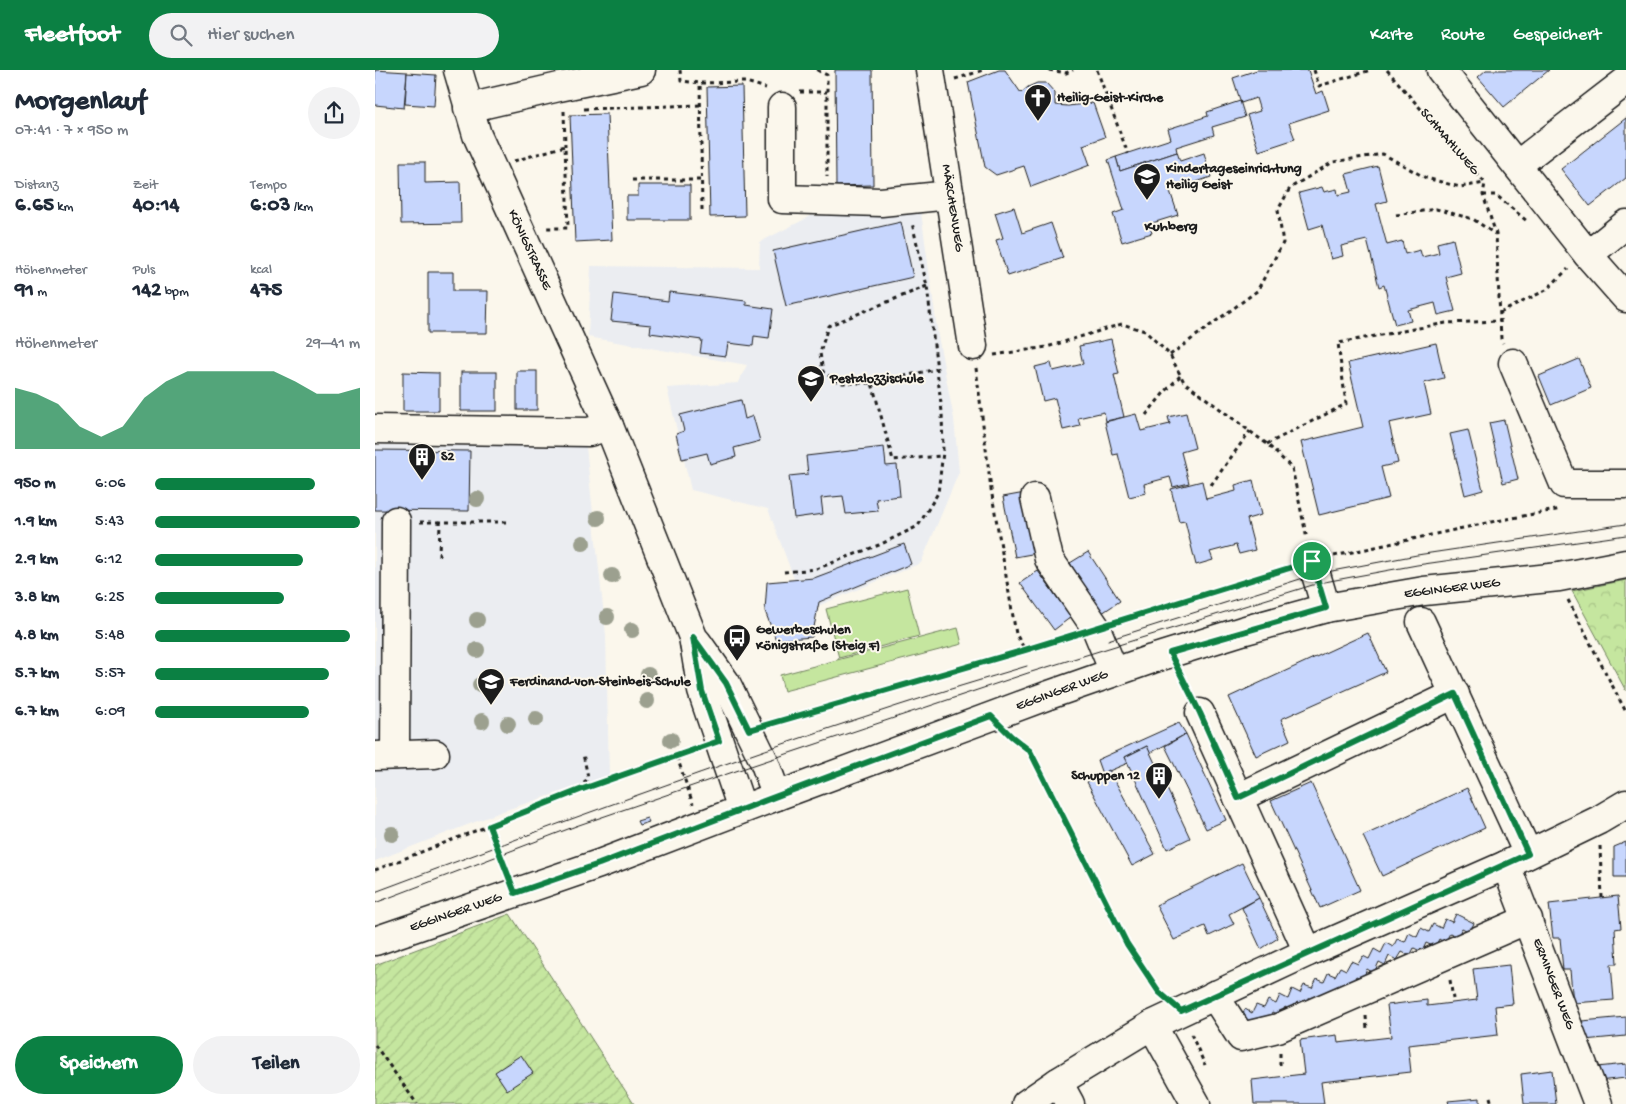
<!DOCTYPE html>
<html lang="de">
<head>
<meta charset="utf-8">
<style>
  :root { --surface:#fff; --page:#f2f2f3; --text:#1f2937; --muted:#747a83; --accent:#0b8043 }
  body { margin:0; font-family:"Gochi Hand",sans-serif; background:var(--page); color:var(--text); height:100vh; display:flex; flex-direction:column; font-size:19px; white-space:nowrap }
  * { box-sizing:border-box; margin:0 }
  p { font-size:16px; color:var(--muted) }
  .icon { flex:none; width:28px; height:28px; fill:none; stroke:currentColor; stroke-width:2; stroke-linecap:round; stroke-linejoin:round }
  .map { position:relative; flex:1; overflow:hidden }
  .details { display:flex; flex-direction:column; background:var(--surface); width:375px }
  .details>* { flex:none }
  .pin { position:absolute; display:grid; place-items:center; width:42px; height:42px; color:#fff; margin:-21px; border:2px solid #fff; border-radius:50%; box-shadow:0 1px 5px #0007 }
  .round { display:grid; place-items:center; flex:none; width:52px; height:52px; border-radius:26px; background:var(--page) }
  .head { display:flex; align-items:center; justify-content:space-between; height:85px; padding:0 15px }
  h1 { font-size:28px; font-weight:800; line-height:38px }
  .figures { display:grid; grid-template-columns:repeat(3,1fr); gap:8px; height:85px; padding:5px 15px }
  .figures div { display:grid; align-content:center }
  .figures b { font-size:21px; font-weight:800 }
  .figures small { font-size:14px; font-weight:400 }
  .figures p { font-size:14px }
  .chart { height:140px; padding:10px 15px }
  .chart p { display:flex; justify-content:space-between }
  .chart svg { width:100%; height:90px; margin-top:5px; fill:var(--accent); opacity:.7 }
  .button { display:flex; gap:10px; margin-top:auto; padding:10px 15px }
  .button a { flex:1; height:58px; border-radius:30px; background:var(--accent); color:#fff; font-size:20px; font-weight:800; line-height:58px; text-align:center }
  .button a+a { background:var(--page); color:var(--text) }
  ul { padding:0 15px; list-style:none; font-size:16px }
  li { display:grid; grid-template-columns:80px 60px 1fr; align-items:center; height:38px }
  li i { height:12px; border-radius:6px; background:var(--accent) }
  header { display:flex; align-items:center; gap:30px; box-sizing:border-box; height:70px; padding:0 25px; background:var(--accent); color:#fff }
  header strong { font-size:24px }
  nav { display:flex; gap:28px; margin-inline-start:auto; font-size:18px }
  .search { width:350px; height:45px; background:var(--page); display:flex; align-items:center; gap:12px; box-sizing:border-box; padding:0 18px; border-radius:28px; color:var(--muted); font-size:19px }
  main { display:flex; flex:1; min-height:0 }
  .map>svg:first-child { display:block }
</style>
</head>
<body>
<header>
<strong>Fleetfoot</strong>
<div class="search"><svg class="icon" aria-label="search" viewBox="0 0 24 24"><circle cx="10" cy="10" r="6"/><path d="M15 15l6 6"/></svg>Hier suchen</div>
<nav><a>Karte</a><a>Route</a><a>Gespeichert</a></nav>
</header>
<main>
<section class="details">
<div class="head"><div><h1>Morgenlauf</h1><p>07:41 · 7 × 950 m</p></div><a class="round"><svg class="icon" aria-label="share" viewBox="0 0 24 24"><path d="M12 15V3M7 8l5-5 5 5M5 13v7h14v-7"/></svg></a></div>
<div class="figures">
<div><p>Distanz</p><b>6.65<small> km</small></b></div>
<div><p>Zeit</p><b>40:14</b></div>
<div><p>Tempo</p><b>6:03<small> /km</small></b></div>
</div>
<div class="figures">
<div><p>Höhenmeter</p><b>91<small> m</small></b></div>
<div><p>Puls</p><b>142<small> bpm</small></b></div>
<div><p>kcal</p><b>475</b></div>
</div>
<div class="chart"><p><span>Höhenmeter</span>29–41 m</p>
<svg viewBox="0 0 160 44" preserveAspectRatio="none"><path d="M0 44V14L10 17L20 22L30 33L40 38L50 33L60 19L70 11L80 6L90 6L100 6L110 6L120 6L130 11L140 17L150 17L160 14V44z"/></svg>
</div>
<ul>
<li><b>950 m</b>6:06<i style="width:78%"></i></li>
<li><b>1.9 km</b>5:43<i style="width:100%"></i></li>
<li><b>2.9 km</b>6:12<i style="width:72%"></i></li>
<li><b>3.8 km</b>6:25<i style="width:63%"></i></li>
<li><b>4.8 km</b>5:48<i style="width:95%"></i></li>
<li><b>5.7 km</b>5:57<i style="width:85%"></i></li>
<li><b>6.7 km</b>6:09<i style="width:75%"></i></li>
</ul>
<div class="button"><a>Speichern</a><a>Teilen</a></div>
</section>
<div class="map">
<svg width="1251" height="1034" viewBox="0 0 1251 1034">
  <defs>
    <pattern id="park-crowns" width="20" height="18" patternUnits="userSpaceOnUse" patternTransform="scale(1.25)"><rect width="20" height="18" fill="#c5e69f"/><path d="M2 6a3 3 0 1 1 6 0M12 15a3 3 0 1 1 6 0" fill="none" stroke="#a9c588"/></pattern>
    <pattern id="garden-furrows" width="10" height="10" patternUnits="userSpaceOnUse" patternTransform="scale(1.25)"><rect width="10" height="10" fill="#c5e69f"/><path d="M-1 1l2-2M0 10L10 0M9 11l2-2" fill="none" stroke="#a9c588"/></pattern>
  </defs>
  <rect width="100%" height="100%" fill="#fbf7ec"/>
  <filter id="ink" filterUnits="userSpaceOnUse"><feTurbulence type="fractalNoise" baseFrequency=".02" numOctaves="2"/><feDisplacementMap in="SourceGraphic" scale="10" xChannelSelector="R" yChannelSelector="G"/><feConvolveMatrix kernelMatrix="1 2 1 2 8 2 1 2 1" color-interpolation-filters="sRGB"/></filter>
  <g filter="url(#ink)">
    <g fill="#ebedf1">
      <path d="M546,142L563,266L579,349L584,402L546,493L431,541L393,439L316,420L292,318L363,313L372,295L213,267L216,196L384,198L385,172L436,146Z"/>
      <path d="M0,375L211,377L231,565L234,706L128,741L0,791Z"/>
    </g>
    <path fill="url(#park-crowns)" stroke="#70815e" d="M1251,510V621L1197,521Z"/>
    <path fill="url(#garden-furrows)" stroke="#70815e" d="M135,844L259,1034H0V895Z"/>
    <g fill="#c5e69f" stroke="#70815e">
      <path d="M532,518L544,566L464,588L451,539Z"/>
      <path d="M583,558L587,574L409,621L405,605Z"/>
    </g>
    <g fill="#c7d6fd" stroke="#1c1c1c">
      <path d="M0,0L32,2L29,38L0,35Z"/>
      <path d="M460,0H497L498,115L461,116Z"/>
      <path d="M624,0H630L646,23L653,17L662,13H671L680,23V35L693,36L718,33L730,67L708,75L715,95L656,117L649,96L621,105L610,97L593,12Z"/>
      <path d="M882,0H933L941,24L948,21L954,40L914,53L920,69L884,81L872,45L885,41L881,28L866,33L858,8Z"/>
      <path d="M1111,0H1174L1129,37L1103,7Z"/>
      <path d="M32,3L61,5L59,36L30,34Z"/>
      <path d="M367,16L370,146L335,147L332,17Z"/>
      <path d="M865,31L870,47L837,57L839,65L801,77L802,82L745,101L741,87L796,69L793,59L833,46L832,42Z"/>
      <path d="M232,44L237,170L200,172L195,45Z"/>
      <path d="M1251,48V108L1215,136L1186,99Z"/>
      <path d="M802,82L805,91L829,83L836,107L795,121L803,145L774,154L777,163L747,172L738,144L749,140L733,90L741,87L745,101Z"/>
      <path d="M25,92H50V113L85,112L86,153L26,154Z"/>
      <path d="M1003,96L1012,131L1001,134L1012,175L1027,171L1030,184L1045,180L1047,187L1064,183L1062,173L1078,169L1086,203L1071,207L1080,241L1063,245L1060,233L1033,240L1036,251L1020,255L1009,215L1004,217L992,170L966,176L968,186L956,189L947,155L934,159L924,123L947,117L949,122L962,119L963,125L976,122L971,104Z"/>
      <path d="M263,115H315V150H252V126H263Z"/>
      <path d="M639,137L647,163L676,153L688,188L633,206L621,170L628,168L620,143Z"/>
      <path d="M526,152L538,207L411,236L398,181Z"/>
      <path d="M53,202H78V221H113L112,263H53Z"/>
      <path d="M294,222L371,231V235L398,239L394,268L379,266L378,276L353,273L351,286L325,283L327,270L275,263L276,255L236,251L239,224L293,231Z"/>
      <path d="M736,269L744,304L739,305L749,347L731,351L729,342L703,348L705,356L688,360L680,328L668,331L660,297L676,293L678,301L708,294L704,276Z"/>
      <path d="M1061,273L1069,308L1049,313L1056,344L1014,353L1023,393L1006,397L1014,428L944,445L926,372L988,357L973,293Z"/>
      <path d="M1204,289L1216,318L1176,335L1164,306Z"/>
      <rect x="142" y="301" width="20" height="39"/>
      <path d="M28,302L64,303V341H28Z"/>
      <rect x="86" y="302" width="36" height="39"/>
      <path d="M366,330L370,349L378,346L385,371L359,378L361,387L335,394L332,383L307,389L301,364L309,361L305,345Z"/>
      <path d="M811,343L820,378L806,382L814,413L798,417L795,407L769,414L771,423L754,427L743,384L738,385L730,352L761,344L766,361L795,354L793,347Z"/>
      <path d="M1129,350L1143,409L1128,413L1114,353Z"/>
      <path d="M1093,360L1108,420L1090,425L1075,364Z"/>
      <path d="M509,377L511,396L522,395L525,426L501,429L503,441L471,444L468,426L446,428L448,444L419,448L414,406L433,404L431,386Z"/>
      <path d="M0,380L95,381L94,441L0,440Z"/>
      <path d="M878,410L886,445L872,449L880,480L864,484L861,475L835,482L838,490L821,495L810,451L804,452L796,419L827,411L831,429L861,421L860,415Z"/>
      <path d="M650,423L662,483L640,487L628,427Z"/>
      <path d="M529,474L536,494L444,532L437,567L401,570L390,541L392,512L439,508Z"/>
      <path d="M713,482L745,531L727,543L695,493Z"/>
      <path d="M663,501L696,547L679,560L645,513Z"/>
      <path d="M993,563L1011,602L906,649L915,670L881,686L854,627Z"/>
      <path d="M804,653L811,664L775,683L772,676L750,687L753,693L727,704L722,690Z"/>
      <path d="M811,664L851,750L831,759L790,676Z"/>
      <path d="M772,676L815,768L792,779L750,687Z"/>
      <path d="M734,700L780,784L757,796L712,712Z"/>
      <path d="M936,713L985,820L945,838L896,731Z"/>
      <path d="M1092,718L1110,758L1007,806L988,766Z"/>
      <path d="M272,748L274,752L264,755L262,751Z"/>
      <path d="M1251,772V807H1239V777Z"/>
      <path d="M867,793L884,828L854,844L859,854L834,866L830,856L799,870L781,835Z"/>
      <path d="M1243,826L1246,858L1240,859L1242,894H1236L1239,930L1198,933L1195,900H1188L1185,868H1178L1174,834Z"/>
      <path d="M884,828L903,868L886,879L867,838Z"/>
      <path d="M1081,844L1099,853L1095,862L1087,858L1082,867L1075,863L1070,873L1064,869L1060,877L1051,873L1047,882L1039,878L1035,886L1027,882L1022,890L1014,886L1010,895L1004,892L999,903L992,899L988,909L981,906L976,916L970,913L965,922L958,919L955,926L947,923L942,932L934,928L930,936L922,932L917,941L910,937L905,946L897,942L893,950L886,947L883,955L866,947L870,939L877,943L881,935L889,938L893,930L901,934L905,925L913,929L917,919L925,923L929,915L937,918L942,909L949,912L953,903L960,906L965,897L971,900L976,891L983,894L988,886L994,889L999,879L1006,883L1011,873L1018,877L1022,869L1030,872L1034,863L1042,867L1046,858L1054,862L1058,854L1066,858L1070,849L1077,852Z"/>
      <path d="M1134,895L1138,934L1120,936L1123,965L1033,975L1036,1002L946,1012L949,1034H879L877,1010L929,1004L925,970L962,965L963,973L1016,967L1012,935L1052,930V936L1102,930L1098,899Z"/>
      <path d="M1251,947V966L1209,970L1207,951Z"/>
      <path d="M146,985L158,1003L132,1020L120,1002Z"/>
      <path d="M1251,994V1008L1223,1011L1222,997Z"/>
      <path d="M1177,1000L1181,1034H1149L1146,1004Z"/>
      <path d="M1105,1028V1034H1074L1073,1031Z"/>
    </g>
    <g fill="none" stroke-linecap="round" stroke-linejoin="round">
      <defs>
        <g id="minor">
          <path d="M83,0L102,65L234,356L318,567L327,621L367,739"/>
          <path d="M555,0L598,276"/>
          <path d="M1066,0L1213,185L1251,228"/>
          <path d="M407,37V129L506,132L575,125"/>
          <path d="M93,38L184,17L266,0"/>
          <path d="M1142,95L1251,11"/>
          <path d="M1213,185L1251,154"/>
          <path d="M1138,293L1189,414H1251"/>
          <path d="M0,359L214,362L234,356"/>
          <path d="M660,428L674,489L721,558L739,602"/>
          <path d="M937,491L951,538"/>
          <path d="M1046,552L1153,784"/>
          <path d="M322,572L351,613L389,691L402,726"/>
          <path d="M825,643L933,882"/>
          <path d="M20,685L21,451"/>
          <path d="M0,686L60,684"/>
          <path d="M863,728L1080,624"/>
          <path d="M1131,795L1223,1034"/>
          <path d="M0,871L224,794L402,726L674,625L777,589L867,561L951,538L1049,521L1184,507L1251,494"/>
          <path d="M839,925L866,967L903,958L1153,849"/>
          <path d="M777,955L821,1034"/>
          <path d="M683,1012L695,1034"/>
          <path d="M651,1034L683,1012L777,955L933,882L1131,795L1224,750L1251,734"/>
        </g>
      </defs>
      <use href="#minor" stroke="#1c1c1c" stroke-width="31"/>
      <g stroke="#1c1c1c" stroke-width="3" stroke-dasharray="4 4" stroke-linecap="butt">
        <path d="M305,0L306,11L325,13"/>
        <path d="M442,0L452,5V107"/>
        <path d="M674,0L691,3L698,0"/>
        <path d="M722,0L753,84"/>
        <path d="M939,0L944,16L996,0"/>
        <path d="M1012,0L1110,113L1108,125L1121,164L1126,269L1128,273"/>
        <path d="M580,9L609,0"/>
        <path d="M425,22H452"/>
        <path d="M209,39L325,35"/>
        <path d="M189,41L190,76"/>
        <path d="M139,91L190,76L193,158H170"/>
        <path d="M257,110H327"/>
        <path d="M1108,125H1121L1153,152"/>
        <path d="M327,140L325,13L371,12L391,18"/>
        <path d="M1021,145L1061,139L1098,149L1120,164"/>
        <path d="M552,216L453,256L445,283L448,302L465,313H497L518,390L567,386"/>
        <path d="M1125,243L1171,220L1193,199"/>
        <path d="M619,285L672,277L747,254L770,261L795,285L809,312L892,374L917,398L932,469"/>
        <path d="M795,285L882,221L908,173L903,140L915,118L958,92L1008,84L1051,108L1085,117L1110,113"/>
        <path d="M601,298L616,419L641,564L650,580"/>
        <path d="M497,313L562,299"/>
        <path d="M771,345L788,324L805,306"/>
        <path d="M892,374L971,334L963,273L1071,253L1125,251"/>
        <path d="M836,415L875,361"/>
        <path d="M45,452H65"/>
        <path d="M64,486L65,452H132"/>
        <path d="M959,486L1116,452L1186,439"/>
        <path d="M409,502L441,499L504,475L543,456L563,423L568,382L567,342L552,216L537,153"/>
        <path d="M1193,530L1251,642"/>
        <path d="M744,551L915,498"/>
        <path d="M806,606L815,623"/>
        <path d="M396,654L697,565"/>
        <path d="M635,666L655,681L753,874L786,924"/>
        <path d="M302,687L318,734"/>
        <path d="M205,720L213,707L208,684"/>
        <path d="M114,756L132,802"/>
        <path d="M1225,776L1227,828"/>
        <path d="M0,800L205,720L322,680"/>
        <path d="M1075,910L1078,929"/>
        <path d="M991,946L992,960"/>
        <path d="M816,964L830,995"/>
        <path d="M0,975L42,1034"/>
        <path d="M905,983V999"/>
        <path d="M1115,1027L1117,1034"/>
      </g>
      <use href="#minor" stroke="#fbf7ec" stroke-width="28"/>
      <g stroke="#1c1c1c" stroke-width="1">
        <path d="M733,570L941,504L1042,485L1251,454"/>
        <path d="M0,822C173,757 346,693 522,636C565,622 609,609 652,596"/>
        <path d="M0,833L201,756L355,703L653,603L944,513L1042,495L1251,465"/>
      </g>
    </g>
    <g fill="#9ca08f">
      <circle cx="102" cy="429" r="8"/>
      <circle cx="223" cy="448" r="8"/>
      <circle cx="208" cy="473" r="8"/>
      <circle cx="237" cy="506" r="8"/>
      <circle cx="232" cy="547" r="8"/>
      <circle cx="102" cy="550" r="8"/>
      <circle cx="257" cy="560" r="8"/>
      <circle cx="102" cy="580" r="8"/>
      <circle cx="273" cy="605" r="8"/>
      <circle cx="105" cy="615" r="8"/>
      <circle cx="272" cy="631" r="8"/>
      <circle cx="161" cy="649" r="8"/>
      <circle cx="107" cy="651" r="8"/>
      <circle cx="133" cy="654" r="8"/>
      <circle cx="296" cy="670" r="8"/>
      <circle cx="17" cy="764" r="8"/>
    </g>
  </g>
  <g fill="none" stroke-linecap="round" stroke-linejoin="round" filter="url(#ink)">
    <defs>
      <path id="route" d="M937,491L951,538L795,583L825,643L863,728L1080,624L1153,784L806,941L784,922L752,874L655,681L636,666L616,646L402,726L224,794L140,823L114,756L205,720L344,671L327,621L318,567L351,613L374,660L650,580Z"/>
    </defs>
    <use href="#route" stroke="#fff" stroke-width="10"/>
    <use href="#route" stroke="#0b8043" stroke-width="6"/>
  </g>
  <defs>
    <symbol id="church-pin" viewBox="-11 -11 22 30"><path d="M0 17L-7.5 6A9.5 9.5 0 1 1 7.5 6Z" fill="#1c1c1c" stroke="#fbf7ec"/><path d="M-1.2-6h2.4v3.5h3.3v2.4h-3.3V6h-2.4V-.1h-3.3v-2.4h3.3Z" fill="#fff"/></symbol>
    <symbol id="school-pin" viewBox="-11 -11 22 30"><path d="M0 17L-7.5 6A9.5 9.5 0 1 1 7.5 6Z" fill="#1c1c1c" stroke="#fbf7ec"/><path d="M0-5L7-2L0 1L-7-2ZM-4 1L0 2.5L4 1V4Q0 6-4 4Z" fill="#fff"/></symbol>
    <symbol id="building-pin" viewBox="-11 -11 22 30"><path d="M0 17L-7.5 6A9.5 9.5 0 1 1 7.5 6Z" fill="#1c1c1c" stroke="#fbf7ec"/><path d="M-4-6H4V6H1V3H-1V6H-4ZM-2.5-4.3h1.7v1.8h-1.7ZM.8-4.3h1.7v1.8H.8ZM-2.5-1h1.7V.8h-1.7ZM.8-1h1.7V.8H.8Z" fill="#fff"/></symbol>
    <symbol id="bus-pin" viewBox="-11 -11 22 30"><path d="M0 17L-7.5 6A9.5 9.5 0 1 1 7.5 6Z" fill="#1c1c1c" stroke="#fbf7ec"/><path d="M-5-6H5V4H4V6H2V4H-2V6H-4V4H-5ZM-3.5-4V0h7V-4ZM-3.5 1.2v1.5H-2V1.2ZM2 1.2v1.5H3.5V1.2Z" fill="#fff"/></symbol>
  </defs>
  <g fill-rule="evenodd">
    <use href="#church-pin" x="647" y="12" width="32" height="43"/>
    <use href="#school-pin" x="756" y="91" width="32" height="43"/>
    <use href="#school-pin" x="420" y="293" width="32" height="43"/>
    <use href="#building-pin" x="31" y="371" width="32" height="43"/>
    <use href="#bus-pin" x="346" y="552" width="32" height="43"/>
    <use href="#school-pin" x="100" y="596" width="32" height="43"/>
    <use href="#building-pin" x="768" y="690" width="32" height="43"/>
  </g>
  <g text-anchor="middle" dominant-baseline="central" stroke-width="4" stroke-linejoin="round" paint-order="stroke">
    <g font-size="14" font-weight="bold" fill="#1c1c1c" stroke="#fbf7ec" text-anchor="start">
      <text x="682" y="28">Heilig-Geist-Kirche</text>
      <text x="791" y="99">Kindertageseinrichtung<tspan x="791" dy="16">Heilig Geist</tspan></text>
      <text x="455" y="309">Pestalozzischule</text>
      <text x="66" y="387">S2</text>
      <text x="381" y="560">Gewerbeschulen<tspan x="381" dy="16">Königstraße (Steig F)</tspan></text>
      <text x="135" y="612">Ferdinand-von-Steinbeis-Schule</text>
      <text x="765" y="706" text-anchor="end">Schuppen 12</text>
    </g>
    <g font-size="14" fill="#1c1c1c" stroke="#fbf7ec">
      <text transform="translate(1074 72) rotate(49)">SCHMAHLWEG</text>
      <text transform="translate(577 138) rotate(81)">MÄRCHENWEG</text>
      <text transform="translate(154 180) rotate(65)">KÖNIGSTRASSE</text>
      <text transform="translate(1077 519) rotate(-7)">EGGINGER WEG</text>
      <text transform="translate(687 621) rotate(-20)">EGGINGER WEG</text>
      <text transform="translate(81 843) rotate(-19)">EGGINGER WEG</text>
      <text transform="translate(1178 914) rotate(69)">ERMINGER WEG</text>
    </g>
    <g font-size="15" font-weight="bold" fill="#1c1c1c" stroke="#fbf7ec">
      <text x="796" y="157">Kuhberg</text>
    </g>
  </g>
</svg>
<div class="pin" style="left:937px;top:491px;background:#1e9e55"><svg class="icon" aria-label="arrive" viewBox="0 0 24 24"><path d="M6 21V4h12l-3 4 3 4H6"/></svg></div>
</div>
</main>
</body>
</html>
